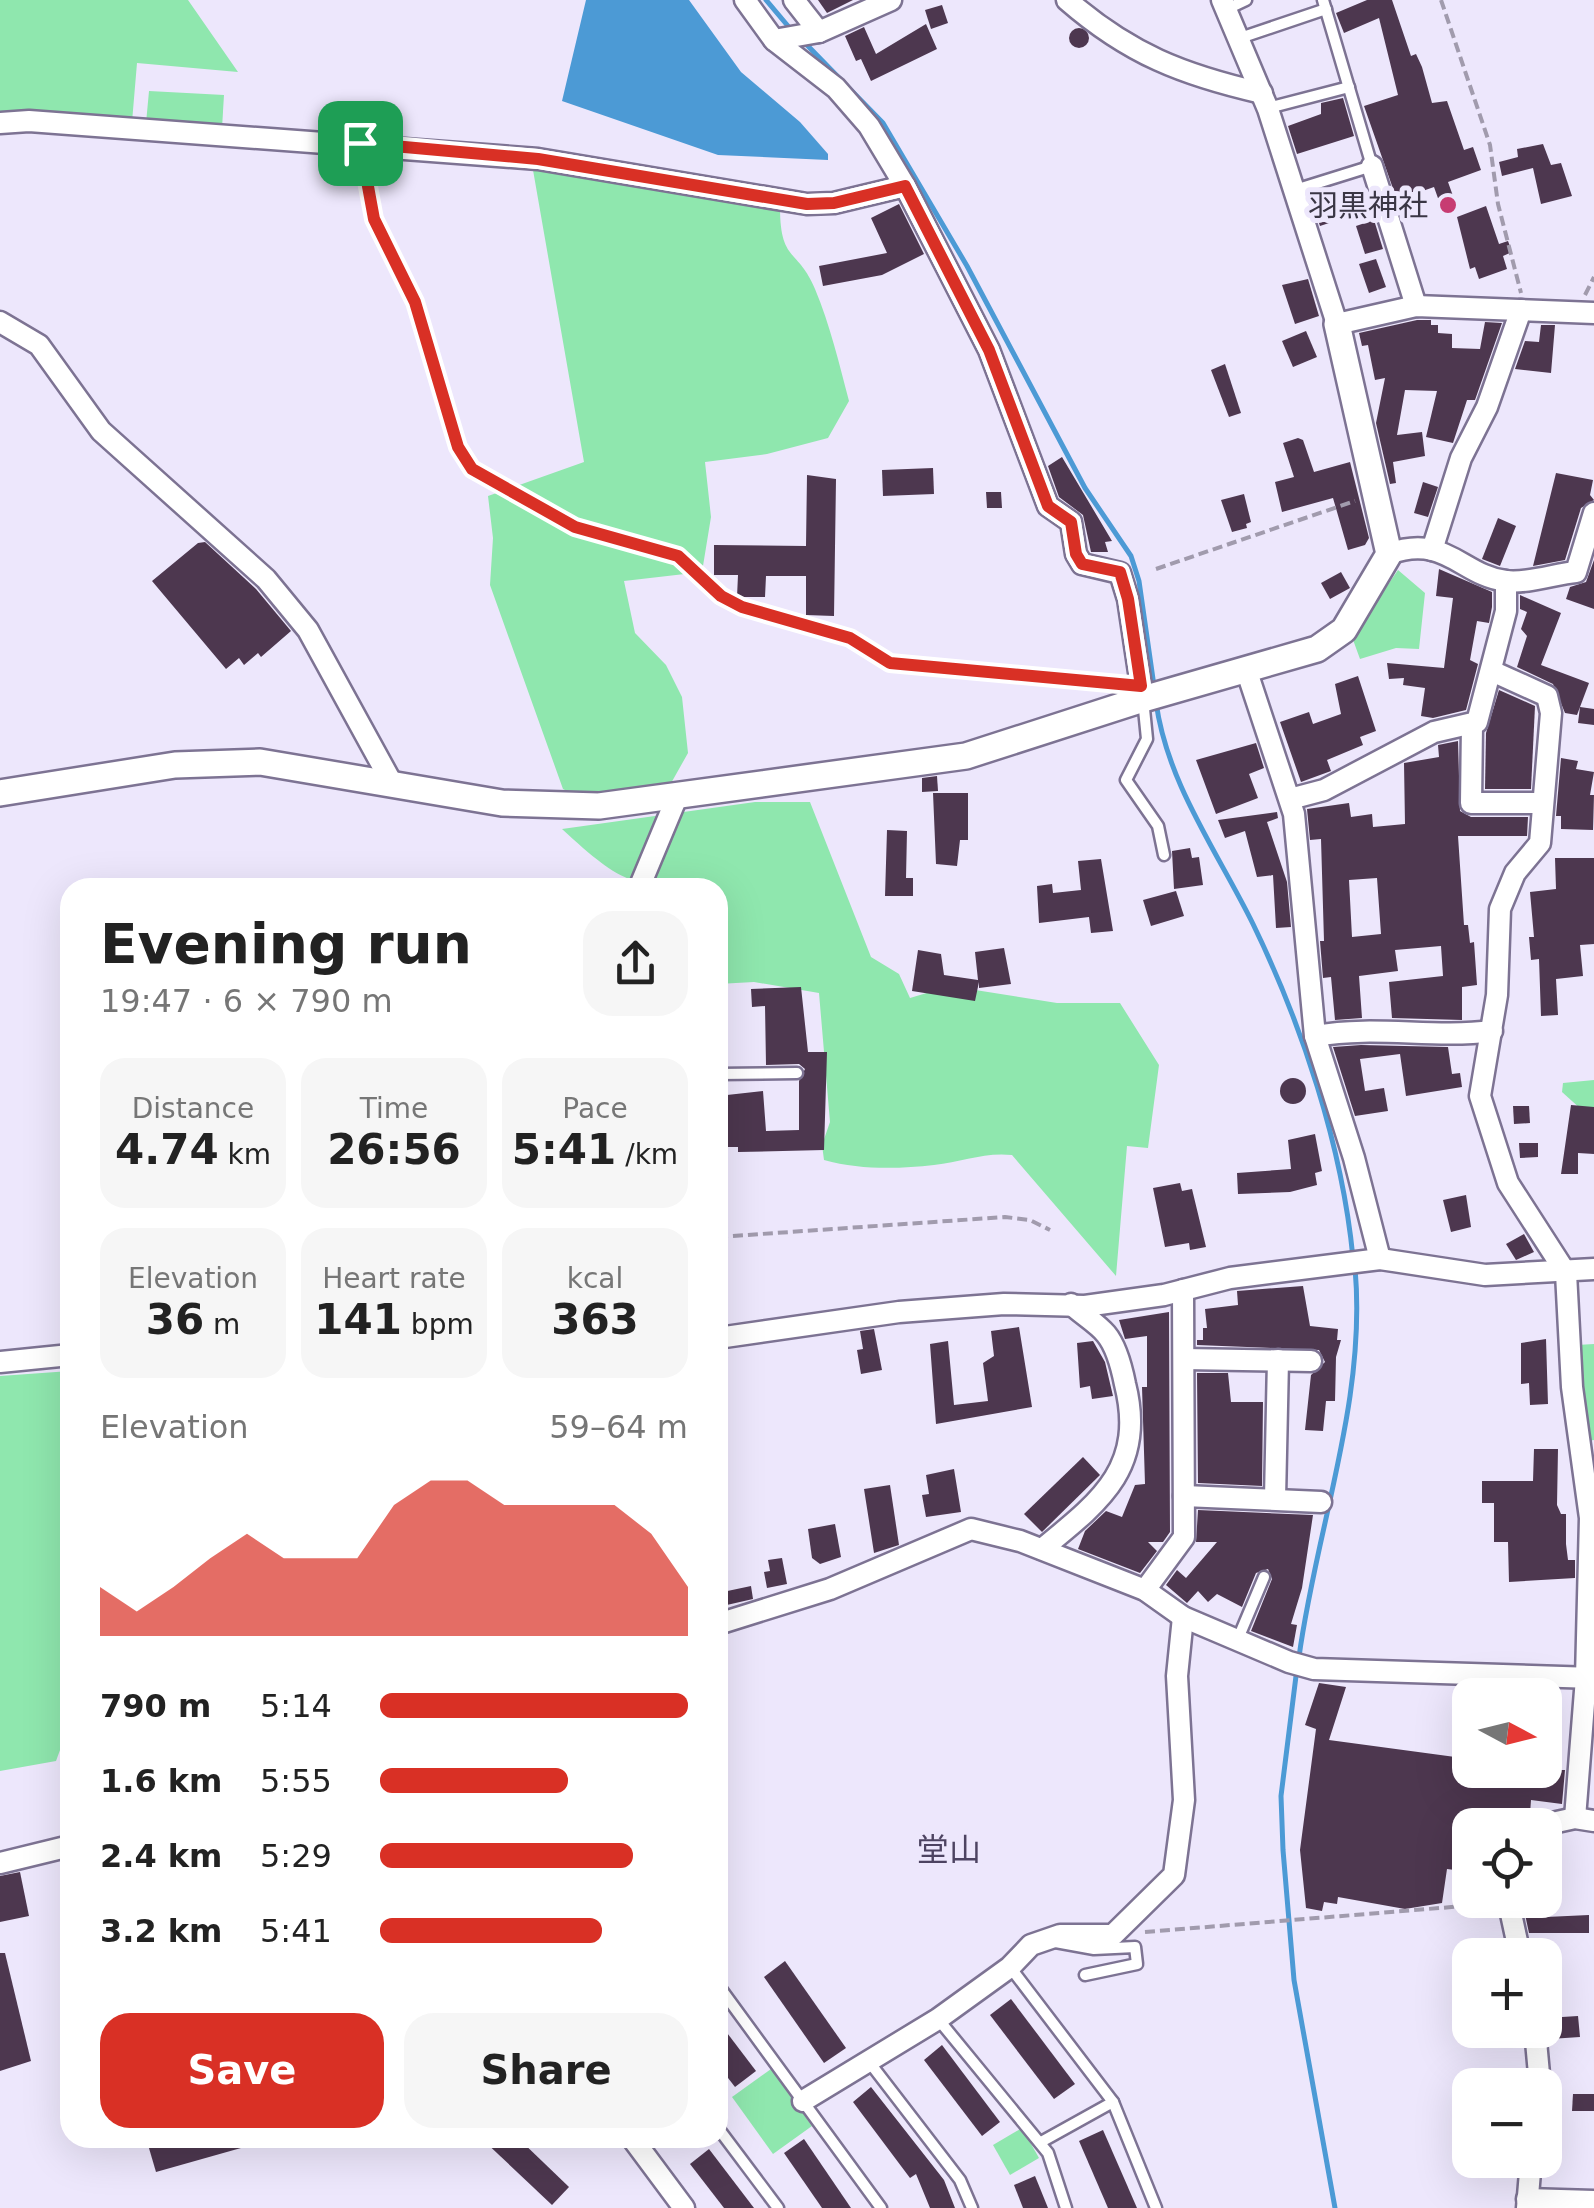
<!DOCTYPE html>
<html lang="en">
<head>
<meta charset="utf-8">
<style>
  :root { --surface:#fff; --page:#f6f6f6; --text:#222; --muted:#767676; --accent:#d93025 }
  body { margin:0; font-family:"DejaVu Sans","Noto Sans JP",sans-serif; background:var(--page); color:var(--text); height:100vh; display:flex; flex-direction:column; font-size:38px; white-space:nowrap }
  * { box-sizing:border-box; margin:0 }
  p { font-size:32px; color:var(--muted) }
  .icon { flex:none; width:55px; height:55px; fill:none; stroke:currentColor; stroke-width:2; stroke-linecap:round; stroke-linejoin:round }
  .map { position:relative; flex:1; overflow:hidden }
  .side { position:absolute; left:60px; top:878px; width:668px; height:1270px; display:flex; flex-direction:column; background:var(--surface); border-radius:30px; box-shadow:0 10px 40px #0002 }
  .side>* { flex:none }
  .needle { width:65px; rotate:97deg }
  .controls { position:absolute; left:1452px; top:1678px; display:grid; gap:20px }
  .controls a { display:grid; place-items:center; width:110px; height:110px; border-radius:20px; background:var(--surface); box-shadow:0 10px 40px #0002; font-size:50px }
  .pin { position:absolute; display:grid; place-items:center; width:85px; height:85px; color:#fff; margin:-42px; border-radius:20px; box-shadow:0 5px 15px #0006 }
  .round { display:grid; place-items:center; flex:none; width:105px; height:105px; border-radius:30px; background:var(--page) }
  .headline { display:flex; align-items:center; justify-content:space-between; height:170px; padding:0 40px }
  h1 { font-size:55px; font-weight:800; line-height:75px }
  .figures { display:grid; grid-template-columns:repeat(3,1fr); gap:15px; height:170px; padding:10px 40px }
  .figures div { display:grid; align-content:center; border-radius:25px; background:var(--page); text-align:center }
  .figures b { font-size:42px; font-weight:800 }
  .figures small { font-size:28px; font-weight:400 }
  .figures p { font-size:28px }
  .chart { height:280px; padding:20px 40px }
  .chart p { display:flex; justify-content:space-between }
  .chart svg { width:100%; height:180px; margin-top:10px; fill:var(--accent); opacity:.7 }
  .button { display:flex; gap:20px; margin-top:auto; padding:20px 40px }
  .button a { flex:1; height:115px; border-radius:30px; background:var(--accent); color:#fff; font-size:40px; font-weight:800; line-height:115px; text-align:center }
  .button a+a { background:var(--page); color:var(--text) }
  ul { padding:0 40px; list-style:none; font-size:32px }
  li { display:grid; grid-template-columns:160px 120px 1fr; align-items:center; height:75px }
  li i { height:25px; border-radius:12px; background:var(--accent) }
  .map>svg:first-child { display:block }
</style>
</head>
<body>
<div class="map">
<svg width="1594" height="2208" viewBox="0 0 1594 2208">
  <rect width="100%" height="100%" fill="#ede7fc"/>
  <g fill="#8fe7ae">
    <path d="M0,0H188L238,72L137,63L132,122L0,116Z"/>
    <path d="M149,91L224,95L222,128L146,123Z"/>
    <path d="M533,170L780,207C780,263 798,248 815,289C830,325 839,363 849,401L828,438L767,454L705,462L711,517L702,572L624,581L635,633L666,665L682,697L688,753L670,785L585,800L563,789L490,585L493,538L488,496L584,462Z"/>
    <path d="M1398,570L1425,593L1419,649L1396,648L1360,659L1352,637Z"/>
    <path d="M755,802H810L871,957L899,974L910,998L950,986L1057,1003H1120L1159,1065L1148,1148L1127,1146L1116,1276L1012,1155C984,1152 962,1162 934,1165C898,1169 860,1170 824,1160L822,1145L830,1122L819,993L754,982L718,984V888C633,887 625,887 562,829Z"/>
    <path d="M1594,1080V1112L1583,1111L1562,1092L1563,1083Z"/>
    <path d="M1594,1344V1440L1588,1441L1577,1345Z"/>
    <path d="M70,1371L67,1731L56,1761L0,1771V1376Z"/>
    <path d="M771,2069L812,2126L773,2154L732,2097Z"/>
    <path d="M1022,2128L1039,2158L1010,2175L993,2145Z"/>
  </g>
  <path fill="#4c9ad5" d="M586,0H689L741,72L800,122L828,154V160L718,155L562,101Z"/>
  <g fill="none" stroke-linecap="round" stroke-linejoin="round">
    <g stroke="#4c9ad5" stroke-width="5">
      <path d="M766,0L793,32"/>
      <path d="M805,43L883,123L967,266L1085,488L1131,556L1139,581L1154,686"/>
      <path d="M1156,702C1167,783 1217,851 1253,924C1302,1025 1342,1145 1353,1258"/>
      <path d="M1299,1657C1316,1529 1367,1400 1355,1268"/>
      <path d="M1297,1668L1281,1796L1283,1850L1294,1980L1335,2208"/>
    </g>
  </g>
  <g fill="#4d374f" fill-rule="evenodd">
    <path d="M818,0H853L827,13Z"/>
    <path d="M1367,0H1392L1411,56L1416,54L1422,67L1432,103L1447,101L1464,150L1473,147L1481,170L1448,182L1458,210L1444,215L1434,187L1397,200L1364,106L1398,95L1379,18L1344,33L1336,13Z"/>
    <path d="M942,5L948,23L931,29L925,10Z"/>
    <path d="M926,24L937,49L871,81L861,59L856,61L845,36L864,27L876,54Z"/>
    <circle cx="1079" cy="38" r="10"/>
    <path d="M1343,98L1354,136L1297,154L1288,126L1321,114V103Z"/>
    <path d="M1543,144L1551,165L1561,163L1572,196L1541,204L1533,168L1502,176L1499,162L1518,157L1517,149Z"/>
    <path d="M1340,196L1347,217L1320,226L1313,205Z"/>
    <path d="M899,204L924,254L882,275L823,286L819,266L887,253L871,218Z"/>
    <path d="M1486,206L1499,244L1508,241L1512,252L1503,256L1507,269L1479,279L1475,267L1470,269L1457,217Z"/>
    <path d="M1374,220L1383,249L1365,254L1356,226Z"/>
    <path d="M1376,259L1386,287L1369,293L1359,264Z"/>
    <path d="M1308,279L1319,316L1295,324L1282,285Z"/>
    <path d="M1417,320H1431V325H1438V333L1452,334V348L1480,349L1485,322L1502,323L1475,400H1467L1453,443L1426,437L1437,391L1405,390L1397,435L1422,432L1425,456L1393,462L1396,483L1390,484L1376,423L1385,378L1375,380L1368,345L1362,346L1359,333Z"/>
    <path d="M1541,325H1555L1551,373L1515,369L1525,341L1539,342Z"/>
    <path d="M1306,331L1317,357L1293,367L1282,341Z"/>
    <path d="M1225,364L1241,413L1229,417L1211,370Z"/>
    <path d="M1298,438L1303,440L1314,472L1350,462L1369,538L1365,545L1348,550L1333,498L1282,512L1275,482L1294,477L1283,443Z"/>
    <path d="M1062,457L1112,541L1105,542L1108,552H1091L1083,515L1059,497L1048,466Z"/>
    <path d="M933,468L934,494L883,496L882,470Z"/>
    <path d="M1556,473L1593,480L1590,495L1594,500L1581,508L1565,560L1533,566Z"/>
    <path d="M807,475L836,479L834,616L806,615V576H766L765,597H737L738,575H714V545L806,546Z"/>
    <path d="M1423,482L1438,487L1428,517L1414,513Z"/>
    <path d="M986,492H1001L1002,508H987Z"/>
    <path d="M1244,494L1251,522L1246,524L1247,528L1232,532L1221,500Z"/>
    <path d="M1498,518L1516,526L1500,566L1482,559Z"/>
    <path d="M205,542L256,589L291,631L261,657L258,653L244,665L239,658L226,669L152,581L198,543Z"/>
    <path d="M1594,560V609L1566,599L1570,587L1586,582Z"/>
    <path d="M1439,569L1492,592V607L1489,623L1477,621L1470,660L1478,664L1466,710L1433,718L1421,716L1425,688L1403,685L1404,678L1389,679L1387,663L1444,668L1453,598L1436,596Z"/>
    <path d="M1341,572L1350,588L1330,599L1321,583Z"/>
    <path d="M1520,595L1561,613L1541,665L1589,683L1580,707L1594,709V725L1578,723L1580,707L1577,715L1565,713L1553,684L1517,667L1527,636L1521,629L1527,612L1520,609Z"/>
    <path d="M1358,676L1376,731L1360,737L1363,745L1327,760L1331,771L1301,782L1280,722L1309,712L1313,724L1341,714L1335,684Z"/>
    <path d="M1499,690L1535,706L1531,789H1485L1486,733Z"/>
    <path d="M1458,741L1460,811L1471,817H1528L1527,836H1458L1464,925H1468L1470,943L1474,942L1477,985L1462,987V1020L1392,1018L1389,982L1443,976L1441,946L1395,950L1398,971L1359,976L1362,1018L1335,1020L1331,977L1323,978L1320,941H1324L1321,839L1310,840L1307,809L1349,803L1351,817L1372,814L1373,827L1405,824L1404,763L1439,757L1438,745ZM1377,878L1381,934L1352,937L1349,880Z"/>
    <path d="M1256,743L1264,768L1249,774L1258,798L1216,814L1196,760Z"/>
    <path d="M1561,758L1578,761L1576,769L1594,772L1590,795H1594L1593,830L1561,829V816H1556Z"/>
    <path d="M937,776L938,791L922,792V778Z"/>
    <path d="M933,793H968V840H960L957,866L936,864Z"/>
    <path d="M1277,812L1278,818L1267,822L1287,882L1291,927L1276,928L1273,875L1257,877L1245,831L1225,838L1218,820Z"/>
    <path d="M887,830L907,831L906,878H913V896H885Z"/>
    <path d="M1190,848L1192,858L1199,857L1203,885L1174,889L1172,851Z"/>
    <path d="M1555,858H1594V944L1580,945L1583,976L1556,979L1558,1015L1541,1016L1539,959L1531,960L1529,937H1534L1530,892L1556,889Z"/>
    <path d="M1101,859L1113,931L1091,933L1089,917L1039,923L1037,886L1052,884L1053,893L1081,890L1078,861Z"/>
    <path d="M1176,891L1184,916L1151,926L1143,900Z"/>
    <path d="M1004,948L1011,984L979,988V982L975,1001L912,991L918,950L941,954L944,975L978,980L975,952Z"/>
    <path d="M801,987L808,1052H827L824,1150L738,1152V1147H718V1096L763,1091L766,1131L799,1130V1081L805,1069L799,1064L766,1065L765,1006L752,1007L751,989Z"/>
    <path d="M1361,1045L1448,1047L1452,1074L1460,1073L1462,1087L1406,1096L1400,1054L1360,1059L1365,1091L1384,1088L1388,1111L1355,1116L1333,1047Z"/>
    <circle cx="1293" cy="1091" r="13"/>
    <path d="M1571,1105L1594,1107V1154L1578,1153V1174H1561Z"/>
    <path d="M1513,1106H1529L1530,1123L1514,1124Z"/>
    <path d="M1315,1134L1322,1171L1315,1173L1317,1185L1290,1192L1238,1194L1237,1173L1291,1169L1288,1140Z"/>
    <path d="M1519,1143H1538V1157L1520,1158Z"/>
    <path d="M1180,1183L1182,1191L1192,1189L1206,1247L1190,1250L1189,1243L1165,1247L1153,1188Z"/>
    <path d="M1466,1195L1471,1227L1451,1232L1443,1200Z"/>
    <path d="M1524,1234L1534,1252L1516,1260L1506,1244Z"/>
    <path d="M1303,1286L1310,1326L1338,1329L1337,1340H1341L1336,1357L1335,1401H1326L1323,1431L1305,1430L1311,1375L1325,1362L1319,1350L1197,1345V1340H1203V1328H1207L1205,1309L1238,1305L1237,1291Z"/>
    <path d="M1169,1312L1170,1532L1163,1542H1148L1157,1551L1140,1573L1078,1549L1085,1531L1106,1511L1122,1517L1135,1485L1145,1484L1142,1387H1147V1336L1125,1339L1119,1320Z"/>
    <path d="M1019,1327L1032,1407L936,1424L930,1344L948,1341L954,1405L988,1401L983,1363L994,1356L991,1331Z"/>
    <path d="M874,1329L882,1370L861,1374L857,1350L863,1349L860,1331Z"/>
    <path d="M1546,1339L1548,1404L1530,1405L1529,1383L1521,1384V1343Z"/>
    <path d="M1093,1341L1105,1362L1113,1396L1092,1399L1090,1386L1080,1388L1077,1343Z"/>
    <path d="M1197,1373H1228L1231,1402H1263L1262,1486L1198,1483Z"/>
    <path d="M1534,1449H1558L1557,1505L1561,1514H1566V1544L1568,1560H1575V1578L1509,1582L1508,1542H1494V1503H1482V1481H1533Z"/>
    <path d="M1083,1457L1100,1475L1042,1532L1024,1514Z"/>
    <path d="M954,1469L961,1512L926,1517L922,1495L929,1494L926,1475Z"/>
    <path d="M890,1485L899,1545L874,1553L864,1489Z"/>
    <path d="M1198,1510L1313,1515L1302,1588L1291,1624L1297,1625L1293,1647L1251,1631L1272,1579L1268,1569L1256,1573L1242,1607L1217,1594L1208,1602L1198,1591L1187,1603L1166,1585L1177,1570L1186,1578L1217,1542H1196Z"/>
    <path d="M835,1524L841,1557L820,1564L812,1558L808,1529Z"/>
    <path d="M782,1558L787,1584L767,1588L764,1572L770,1571L768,1560Z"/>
    <path d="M751,1586L753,1599L718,1607V1593Z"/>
    <path d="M1319,1683L1346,1687L1329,1740L1470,1759V1770H1565L1562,1804L1531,1800L1530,1814L1497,1810L1495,1825H1470V1872L1447,1869L1442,1903L1405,1909L1338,1897L1337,1904L1324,1902L1322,1911L1306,1908L1300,1850L1316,1729L1305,1725Z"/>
    <path d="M20,1872L29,1916L0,1922V1876Z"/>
    <path d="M1522,1900H1545L1546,1917L1589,1915V1933H1529Z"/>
    <path d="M0,1953H5L31,2061L0,2071Z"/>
    <path d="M785,1961L846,2048L824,2063L764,1977Z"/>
    <path d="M1011,1999L1075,2084L1054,2099L990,2015Z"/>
    <path d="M1578,2016L1580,2037L1550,2039L1546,2018Z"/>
    <path d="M718,2021L756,2071L735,2087L718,2065Z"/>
    <path d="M942,2045L1000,2122L982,2136L924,2060Z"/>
    <path d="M871,2087L944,2180L955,2208H930L916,2174L910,2178L853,2102Z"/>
    <path d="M1573,2094H1594V2111H1572Z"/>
    <path d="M1103,2130L1137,2208H1108L1079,2141Z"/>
    <path d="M146,2138H261L262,2142L156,2172Z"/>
    <path d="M481,2138H518L569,2187L552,2205Z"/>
    <path d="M804,2139L851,2208H822L784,2153Z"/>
    <path d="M709,2149L754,2208H724L690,2164Z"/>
    <path d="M1035,2176L1048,2208H1023L1014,2185Z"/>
  </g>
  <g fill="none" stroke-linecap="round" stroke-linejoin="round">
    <defs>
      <g id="service">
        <path d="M1227,9L1246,0"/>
        <path d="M1240,38L1326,9"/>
        <path d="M1268,108L1349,87"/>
        <path d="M1295,190L1372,166L1323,0"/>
        <path d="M1143,699L1147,739L1126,780L1158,826L1164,855"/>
        <path d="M718,1074L797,1073"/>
        <path d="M1237,1641L1264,1577"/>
        <path d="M1050,1941L1094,1949L1135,1947L1137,1964L1085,1975"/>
        <path d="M1010,1967L1113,2102L1156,2208"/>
        <path d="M718,1985L881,2208"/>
        <path d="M938,2019L1048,2153L1066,2208"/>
        <path d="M870,2063L960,2180L972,2208"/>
        <path d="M718,2128L778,2208"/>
        <path d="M1041,2142L1113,2102"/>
      </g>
      <g id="minor">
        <path d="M745,0L774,40L836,88L869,126L905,186L989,350L1048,506L1071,522L1076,554L1082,564L1120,573L1128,599L1143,699"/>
        <path d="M794,0L819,32"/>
        <path d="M1067,0C1129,54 1183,75 1262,93"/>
        <path d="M1222,0L1268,109L1337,324L1416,306L1594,313"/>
        <path d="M774,40L819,32L891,0"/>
        <path d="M0,123L29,121L538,159L807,204L834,203L905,186"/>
        <path d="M1372,166L1416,306"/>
        <path d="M0,322L39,345L101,431L266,579L308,630L393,785"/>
        <path d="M1432,550L1461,458L1487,407L1521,310"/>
        <path d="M1389,554C1445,533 1462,576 1506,581C1527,584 1555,574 1576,572L1594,513"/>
        <path d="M1246,669L1294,814L1315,1036L1354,1158L1380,1259"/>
        <path d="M1494,672L1547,696L1551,713L1540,843L1515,873L1500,909L1497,995L1480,1096L1508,1183L1566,1273L1572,1387L1590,1518L1586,1678L1575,1818"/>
        <path d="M1472,725L1471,803H1541"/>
        <path d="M1290,799L1324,790L1434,732L1477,722L1506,611V581"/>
        <path d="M639,888L677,797"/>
        <path d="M1315,1036C1377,1025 1432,1039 1492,1031"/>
        <path d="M718,1338L899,1312L1004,1304L1085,1306L1164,1295L1230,1278L1380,1259L1485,1275L1594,1269"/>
        <path d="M1184,1359L1311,1361"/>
        <path d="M0,1362L70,1355"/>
        <path d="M1184,1496L1321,1502"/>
        <path d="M1275,1498L1278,1360"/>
        <path d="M1042,1549C1101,1501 1146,1467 1125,1384C1122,1369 1116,1346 1106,1334C1097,1323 1081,1314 1071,1304"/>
        <path d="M1145,1590L1184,1537L1183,1290"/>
        <path d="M718,1624L830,1589L971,1529L1020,1541L1145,1590L1183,1617L1289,1662L1314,1669L1594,1678"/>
        <path d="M1543,1825L1575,1818L1594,1821"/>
        <path d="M0,1863L70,1846"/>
        <path d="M1508,1900L1520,1955"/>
        <path d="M1535,2030L1540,2085"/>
        <path d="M803,2101L938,2019L1010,1967L1031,1945L1060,1935H1113L1174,1875L1184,1800L1177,1676L1183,1617"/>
        <path d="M632,2138L684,2208"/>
        <path d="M1527,2199L1594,2201"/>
        <path d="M1527,2208L1531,2160"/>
      </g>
      <path id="tertiary" d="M0,793L175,765L260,762L502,803L599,806L966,756L1143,699L1317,649L1344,630L1389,554L1337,324"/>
    </defs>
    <use href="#service" stroke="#7d7393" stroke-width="15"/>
    <use href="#minor" stroke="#7d7393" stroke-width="25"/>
    <use href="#tertiary" stroke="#7d7393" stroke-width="30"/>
    <g stroke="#a19bad" stroke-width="4" stroke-dasharray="10 5" stroke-linecap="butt">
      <path d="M1441,0L1490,145L1498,204L1521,293"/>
      <path d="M363,163L375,219L415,302L458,447L472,469L575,527L678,556L721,596L742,607L850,639L890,663L1118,684"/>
      <path d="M1585,295L1594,277"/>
      <path d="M1156,569L1355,501"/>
      <path d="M718,1237L1005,1217L1030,1220L1050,1230"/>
      <path d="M1145,1932L1489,1904"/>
    </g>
    <use href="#service" stroke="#fff" stroke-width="10"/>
    <use href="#minor" stroke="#fff" stroke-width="20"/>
    <use href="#tertiary" stroke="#fff" stroke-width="25"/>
  </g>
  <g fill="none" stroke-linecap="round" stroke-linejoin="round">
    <defs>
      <path id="route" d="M360,143L538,159L807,204L834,203L905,186L989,350L1048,506L1071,522L1076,554L1082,564L1120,572L1128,599L1141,686L890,663L850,638L742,607L721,596L678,556L575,527L472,469L458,447L415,302L374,219Z"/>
    </defs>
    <use href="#route" stroke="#fff" stroke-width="20"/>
    <use href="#route" stroke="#d93025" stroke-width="12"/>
  </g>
  <circle fill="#c73c72" stroke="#ede7fc" stroke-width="4" cx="1448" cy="205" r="10"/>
  <g text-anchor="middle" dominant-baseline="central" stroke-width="10" stroke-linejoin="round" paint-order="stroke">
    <g font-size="30" fill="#3a3644" stroke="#ede7fc" text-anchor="end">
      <text x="1428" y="205">羽黒神社</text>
    </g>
    <g font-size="32" fill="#4d4361" stroke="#ede7fc">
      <text x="949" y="1850">堂山</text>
    </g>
  </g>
</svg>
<div class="controls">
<a><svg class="needle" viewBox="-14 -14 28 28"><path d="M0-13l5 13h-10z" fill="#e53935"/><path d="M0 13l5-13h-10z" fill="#767676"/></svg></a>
<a><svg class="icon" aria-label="locate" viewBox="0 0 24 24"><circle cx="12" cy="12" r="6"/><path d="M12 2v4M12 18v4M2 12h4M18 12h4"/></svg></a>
<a>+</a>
<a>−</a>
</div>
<div class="pin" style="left:360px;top:143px;background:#1e9e55"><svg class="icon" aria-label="arrive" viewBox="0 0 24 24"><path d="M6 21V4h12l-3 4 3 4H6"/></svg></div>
<section class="side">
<div class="headline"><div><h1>Evening run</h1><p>19:47 · 6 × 790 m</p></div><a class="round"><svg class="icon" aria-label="share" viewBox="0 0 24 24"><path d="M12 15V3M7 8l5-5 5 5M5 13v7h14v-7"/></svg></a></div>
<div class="figures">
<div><p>Distance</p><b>4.74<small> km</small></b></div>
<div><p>Time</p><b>26:56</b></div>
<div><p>Pace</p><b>5:41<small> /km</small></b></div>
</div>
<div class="figures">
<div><p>Elevation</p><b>36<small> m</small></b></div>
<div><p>Heart rate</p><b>141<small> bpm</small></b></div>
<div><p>kcal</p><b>363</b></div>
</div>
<div class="chart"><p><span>Elevation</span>59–64 m</p>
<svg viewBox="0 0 160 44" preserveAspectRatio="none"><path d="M0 44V32L10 38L20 32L30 25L40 19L50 25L60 25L70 25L80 12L90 6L100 6L110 12L120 12L130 12L140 12L150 19L160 32V44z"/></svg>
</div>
<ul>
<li><b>790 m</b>5:14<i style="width:100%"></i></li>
<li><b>1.6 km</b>5:55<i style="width:61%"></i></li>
<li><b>2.4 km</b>5:29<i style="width:82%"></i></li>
<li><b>3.2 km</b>5:41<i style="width:72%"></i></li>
</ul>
<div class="button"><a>Save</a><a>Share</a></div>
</section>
</div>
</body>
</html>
